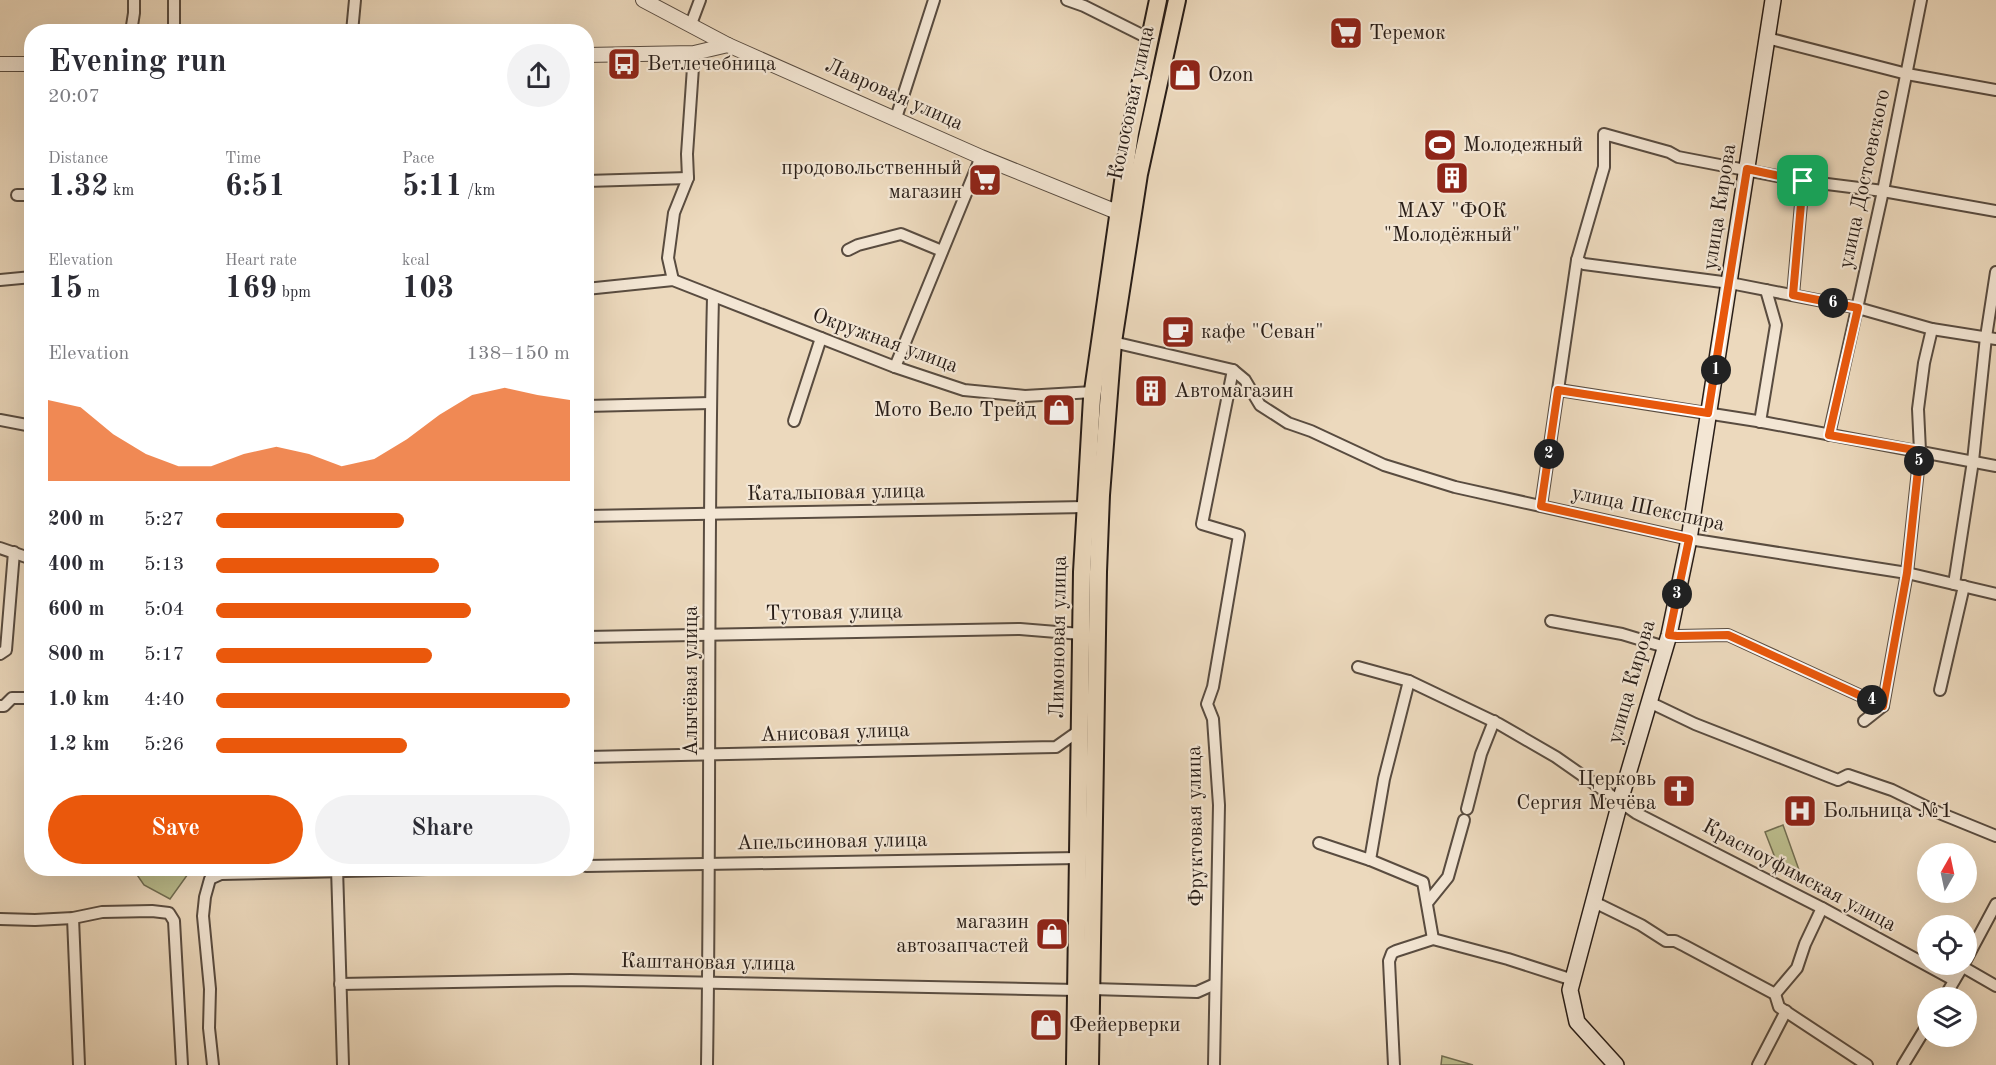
<!DOCTYPE html>
<html lang="en">
<head>
<meta charset="utf-8">
<style>
  :root { --surface:#fff; --page:#f2f2f3; --text:#2b2b33; --muted:#7c7c81; --accent:#ea580c }
  body { margin:0; font-family:"Old Standard TT",serif; background:var(--page); color:var(--text); height:100vh; display:flex; flex-direction:column; font-size:22px; white-space:nowrap }
  * { box-sizing:border-box; margin:0 }
  p { font-size:20px; color:var(--muted) }
  .icon { flex:none; width:33px; height:33px; fill:none; stroke:currentColor; stroke-width:2; stroke-linecap:round; stroke-linejoin:round }
  .map { position:relative; flex:1; overflow:hidden }
  .drawer { position:absolute; left:24px; top:24px; width:570px; height:852px; display:flex; flex-direction:column; background:var(--surface); border-radius:24px; box-shadow:0 6px 24px #0002 }
  .drawer>* { flex:none }
  .needle { width:39px; rotate:9deg }
  .tools { position:absolute; left:1917px; top:843px; display:grid; gap:12px }
  .tools a { display:grid; place-items:center; width:60px; height:60px; border-radius:50%; background:var(--surface); box-shadow:0 6px 24px #0002; font-size:30px }
  .pin { position:absolute; display:grid; place-items:center; width:51px; height:51px; color:#fff; margin:-26px; border-radius:12px; box-shadow:0 3px 9px #0006 }
  .km { position:absolute; width:30px; height:30px; margin:-15px; border-radius:50%; background:#222; color:#fff; font-size:16px; line-height:30px; text-align:center }
  .round { display:grid; place-items:center; flex:none; width:63px; height:63px; border-radius:32px; background:var(--page) }
  .headline { display:flex; align-items:center; justify-content:space-between; height:102px; padding:0 24px }
  h1 { font-size:33px; font-weight:800; line-height:45px }
  .figures { display:grid; grid-template-columns:repeat(3,1fr); gap:9px; height:102px; padding:6px 24px }
  .figures div { display:grid; align-content:center }
  .figures b { font-size:30px; font-weight:800 }
  .figures small { font-size:16px; font-weight:400 }
  .figures p { font-size:16px }
  .chart { height:168px; padding:12px 24px }
  .chart p { display:flex; justify-content:space-between }
  .chart svg { width:100%; height:108px; margin-top:6px; fill:var(--accent); opacity:.7 }
  .button { display:flex; gap:12px; margin-top:auto; padding:12px 24px }
  .button a { flex:1; height:69px; border-radius:36px; background:var(--accent); color:#fff; font-size:24px; font-weight:800; line-height:69px; text-align:center }
  .button a+a { background:var(--page); color:var(--text) }
  ul { padding:0 24px; list-style:none; font-size:20px }
  li { display:grid; grid-template-columns:96px 72px 1fr; align-items:center; height:45px }
  li i { height:15px; border-radius:8px; background:var(--accent) }
  .map>svg:first-child { display:block }
</style>
</head>
<body>
<div class="map">
<svg width="1996" height="1065" viewBox="0 0 1996 1065">
  <rect width="100%" height="100%" fill="#ecd9bd"/>
  <filter id="stains"><feTurbulence type="fractalNoise" baseFrequency=".00333" numOctaves="4"/><feColorMatrix values="0 0 0 0 .2 0 0 0 0 .09 0 0 0 0 .02 0 0 0 .5 -.17"/></filter>
  <radialGradient id="worn" r=".72"><stop offset=".6" stop-color="#630" stop-opacity="0"/><stop offset="1" stop-color="#630" stop-opacity=".3"/></radialGradient>
  <g fill="#bcbe8e" stroke="#726e52" stroke-width="1.5">
    <path d="M1783,825L1804,884L1781,873L1765,832Z"/>
    <path d="M133,869V868L189,869L188,874L170,899L144,885Z"/>
    <path d="M1442,1056L1473,1065H1441Z"/>
  </g>
  <g fill="none" stroke-linecap="round" stroke-linejoin="round">
    <defs>
      <g id="minor">
        <path d="M1067,0L1084,6L1150,39"/>
        <path d="M691,24L700,0"/>
        <path d="M131,32L134,13V0"/>
        <path d="M174,32V0"/>
        <path d="M352,32L355,0"/>
        <path d="M1767,38L1907,74L1996,90"/>
        <path d="M896,118L934,0"/>
        <path d="M586,181L688,178"/>
        <path d="M17,195H32"/>
        <path d="M848,250L858,245L901,234L942,251"/>
        <path d="M1577,260L1584,264L1730,283L1858,308L1932,329L1996,339"/>
        <path d="M0,280L32,277"/>
        <path d="M673,280L668,258L674,213L688,178L687,154L694,53"/>
        <path d="M586,289L673,280L895,367L964,390L1025,396L1093,392"/>
        <path d="M1793,295L1803,181"/>
        <path d="M1113,342L1233,370L1245,380L1260,405L1288,423L1311,431L1384,465L1455,487L1689,539L1907,573L1996,594"/>
        <path d="M895,367L981,157"/>
        <path d="M1559,390L1757,421L1996,466"/>
        <path d="M586,406L711,403"/>
        <path d="M0,420L32,426"/>
        <path d="M794,421L821,338"/>
        <path d="M1760,422L1776,325L1766,290"/>
        <path d="M1829,435L1883,191L1921,0"/>
        <path d="M1541,506L1577,260L1604,167V134L1669,152L1678,157L1803,181L1883,191L1996,211"/>
        <path d="M586,516L1085,507"/>
        <path d="M0,548L32,559"/>
        <path d="M1954,584L1973,461L1986,337L1996,272"/>
        <path d="M1551,621L1622,634L1665,647"/>
        <path d="M1669,635L1677,636L1728,635L1883,706L1864,721"/>
        <path d="M586,637L1020,629L1081,634"/>
        <path d="M0,654L6,650L14,552"/>
        <path d="M1358,667L1409,681L1499,724L1556,757L1636,813L1822,908L1954,980"/>
        <path d="M1940,690L1964,586"/>
        <path d="M1649,702L1695,724L1838,780L1848,775L1892,790L1937,812L1996,836"/>
        <path d="M0,706H4L12,698H32"/>
        <path d="M1883,706L1907,573L1920,451L1918,409L1924,363L1932,329"/>
        <path d="M586,757L1056,747L1080,730"/>
        <path d="M1467,809L1481,754L1494,721"/>
        <path d="M1319,843L1370,860L1423,882L1433,939"/>
        <path d="M1370,860L1384,779L1409,681"/>
        <path d="M586,866L1078,858"/>
        <path d="M337,868L343,1065"/>
        <path d="M1594,902L1641,925L1666,941H1675L1685,946L1775,994L1779,1007L1867,1065"/>
        <path d="M1427,903L1448,877L1464,820"/>
        <path d="M73,918L79,1065"/>
        <path d="M0,919L35,920L73,918L102,912L152,911L169,913L174,921L182,1065"/>
        <path d="M1966,960L1996,904"/>
        <path d="M1963,967L1996,986"/>
        <path d="M340,984L571,980L1076,990"/>
        <path d="M1092,989L1197,992L1215,984"/>
        <path d="M1775,994L1797,968L1805,944L1822,908"/>
        <path d="M1944,998L1964,964"/>
        <path d="M213,1065L209,1028L210,989L203,916L205,897L210,879L221,874L469,868"/>
        <path d="M707,1065C711,809 707,553 713,297"/>
        <path d="M1214,1065L1219,805L1213,719L1207,704L1213,687L1239,535L1202,524L1233,370"/>
        <path d="M1394,1065L1389,961L1392,953L1396,951L1433,939L1508,959L1573,980"/>
        <path d="M1758,1065L1786,1011"/>
        <path d="M1903,1065L1928,1024"/>
      </g>
      <g id="tertiary">
        <path d="M643,0L728,45L981,157L1117,212L1126,214"/>
        <path d="M586,55L694,53L728,45"/>
        <path d="M0,64H32"/>
      </g>
      <path id="secondary" d="M1616,1065L1577,1022L1570,990L1623,791L1669,635L1689,539L1773,0"/>
      <g id="trunk">
        <path d="M1075,1065L1082,572L1092,398L1130,133L1158,0"/>
        <path d="M1090,1065L1098,572L1101,495L1113,342L1139,174L1177,0"/>
      </g>
    </defs>
    <use href="#minor" stroke="#594c40" stroke-width="14"/>
    <use href="#tertiary" stroke="#594c40" stroke-width="16"/>
    <use href="#secondary" stroke="#281d17" stroke-width="18"/>
    <use href="#trunk" stroke="#281d17" stroke-width="20"/>
    <use href="#minor" stroke="#f3e6d4" stroke-width="10"/>
    <use href="#tertiary" stroke="#f3e6d4" stroke-width="14"/>
    <use href="#secondary" stroke="#f3e6d4" stroke-width="15"/>
    <use href="#trunk" stroke="#ecd9bd" stroke-width="16"/>
  </g>
  <g fill="none" stroke-linecap="round" stroke-linejoin="round">
    <defs>
      <path id="route" d="M1747,169L1803,181L1793,295L1858,308L1829,435L1920,451L1907,573L1883,706L1728,635L1677,636L1669,635L1689,539L1541,506L1558,390L1708,413Z"/>
    </defs>
    <use href="#route" stroke="#fff" stroke-width="12"/>
    <use href="#route" stroke="#ea580c" stroke-width="8"/>
  </g>
  <defs>
    <symbol id="supermarket-square" viewBox="-11 -11 22 22"><rect x="-9" y="-9" width="18" height="18" rx="4" fill="#8f2418" stroke="#f3e6d4"/><path d="M-6-5.5h2.5l.6 2H6L4.5 2H-2.5L-4.4-4H-6ZM-1.5 3.2a1.3 1.3 0 1 0 .1 0ZM3 3.2a1.3 1.3 0 1 0 .1 0Z" fill="#fff"/></symbol>
    <symbol id="bus-square" viewBox="-11 -11 22 22"><rect x="-9" y="-9" width="18" height="18" rx="4" fill="#8f2418" stroke="#f3e6d4"/><path d="M-5-6H5V4H4V6H2V4H-2V6H-4V4H-5ZM-3.5-4V0h7V-4ZM-3.5 1.2v1.5H-2V1.2ZM2 1.2v1.5H3.5V1.2Z" fill="#fff"/></symbol>
    <symbol id="shop-square" viewBox="-11 -11 22 22"><rect x="-9" y="-9" width="18" height="18" rx="4" fill="#8f2418" stroke="#f3e6d4"/><path d="M-5-2.5h2.3a2.7 3.5 0 0 1 5.4 0H5L5.5 6h-11ZM-1.5-2.5h3a1.5 2.3 0 0 0-3 0Z" fill="#fff"/></symbol>
    <symbol id="stadium-square" viewBox="-11 -11 22 22"><rect x="-9" y="-9" width="18" height="18" rx="4" fill="#8f2418" stroke="#f3e6d4"/><path d="M0-5a6.5 5 0 1 0 0 10a6.5 5 0 1 0 0-10ZM-3.5-1.8h7v3.6h-7Z" fill="#fff"/></symbol>
    <symbol id="building-square" viewBox="-11 -11 22 22"><rect x="-9" y="-9" width="18" height="18" rx="4" fill="#8f2418" stroke="#f3e6d4"/><path d="M-4-6H4V6H1V3H-1V6H-4ZM-2.5-4.3h1.7v1.8h-1.7ZM.8-4.3h1.7v1.8H.8ZM-2.5-1h1.7V.8h-1.7ZM.8-1h1.7V.8H.8Z" fill="#fff"/></symbol>
    <symbol id="cafe-square" viewBox="-11 -11 22 22"><rect x="-9" y="-9" width="18" height="18" rx="4" fill="#8f2418" stroke="#f3e6d4"/><path d="M-5.5-4.5H6V0H3Q3 3.5 0 3.5H-2.5Q-5.5 3.5-5.5 0ZM3-3.2v2h1.7v-2ZM-6 4.5H4V6H-6Z" fill="#fff"/></symbol>
    <symbol id="church-square" viewBox="-11 -11 22 22"><rect x="-9" y="-9" width="18" height="18" rx="4" fill="#8f2418" stroke="#f3e6d4"/><path d="M-1.2-6h2.4v3.5h3.3v2.4h-3.3V6h-2.4V-.1h-3.3v-2.4h3.3Z" fill="#fff"/></symbol>
    <symbol id="hospital-square" viewBox="-11 -11 22 22"><rect x="-9" y="-9" width="18" height="18" rx="4" fill="#8f2418" stroke="#f3e6d4"/><path d="M-5-5h3v3.5h4V-5h3V5h-3V1.5h-4V5h-3Z" fill="#fff"/></symbol>
  </defs>
  <g fill-rule="evenodd">
    <use href="#supermarket-square" x="1327" y="14" width="38" height="38"/>
    <use href="#bus-square" x="605" y="45" width="38" height="38"/>
    <use href="#shop-square" x="1166" y="56" width="38" height="38"/>
    <use href="#stadium-square" x="1421" y="126" width="38" height="38"/>
    <use href="#building-square" x="1433" y="159" width="38" height="38"/>
    <use href="#supermarket-square" x="966" y="161" width="38" height="38"/>
    <use href="#cafe-square" x="1159" y="313" width="38" height="38"/>
    <use href="#building-square" x="1132" y="372" width="38" height="38"/>
    <use href="#shop-square" x="1040" y="391" width="38" height="38"/>
    <use href="#church-square" x="1660" y="772" width="38" height="38"/>
    <use href="#hospital-square" x="1781" y="792" width="38" height="38"/>
    <use href="#shop-square" x="1033" y="915" width="38" height="38"/>
    <use href="#shop-square" x="1027" y="1006" width="38" height="38"/>
  </g>
  <g text-anchor="middle" dominant-baseline="central" stroke-width="4.5" stroke-linejoin="round" paint-order="stroke">
    <g font-size="21" fill="#281d17" stroke="#f3e6d4" text-anchor="start">
      <text x="1369" y="33">Теремок</text>
      <text x="647" y="64">Ветлечебница</text>
      <text x="1208" y="75">Ozon</text>
      <text x="1463" y="145">Молодежный</text>
      <text x="962" y="168" text-anchor="end">продовольственный<tspan x="962" dy="24">магазин</tspan></text>
      <text x="1452" y="211" text-anchor="middle">МАУ "ФОК<tspan x="1452" dy="24">"Молодёжный"</tspan></text>
      <text x="1201" y="332">кафе "Севан"</text>
      <text x="1174" y="391">Автомагазин</text>
      <text x="1036" y="410" text-anchor="end">Мото Вело Трейд</text>
      <text x="1656" y="779" text-anchor="end">Церковь<tspan x="1656" dy="24">Сергия Мечёва</tspan></text>
      <text x="1823" y="811">Больница №1</text>
      <text x="1029" y="922" text-anchor="end">магазин<tspan x="1029" dy="24">автозапчастей</tspan></text>
      <text x="1069" y="1025">Фейерверки</text>
    </g>
    <g font-size="21" fill="#281d17" stroke="#f3e6d4">
      <text transform="translate(894 95) rotate(24)">Лавровая улица</text>
      <text transform="translate(1132 103) rotate(-78)">Колосовая улица</text>
      <text transform="translate(1865 179) rotate(-78)">улица Достоевского</text>
      <text transform="translate(1720 207) rotate(-81)">улица Кирова</text>
      <text transform="translate(885 341) rotate(20)">Окружная улица</text>
      <text transform="translate(836 493) rotate(-1)">Катальповая улица</text>
      <text transform="translate(1648 509) rotate(12)">улица Шекспира</text>
      <text transform="translate(834 613) rotate(-1)">Тутовая улица</text>
      <text transform="translate(1059 637) rotate(-89)">Лимоновая улица</text>
      <text transform="translate(691 681) rotate(-90)">Алычёвая улица</text>
      <text transform="translate(1632 682) rotate(-74)">улица Кирова</text>
      <text transform="translate(835 733) rotate(-2)">Анисовая улица</text>
      <text transform="translate(1196 826) rotate(-91)">Фруктовая улица</text>
      <text transform="translate(832 842) rotate(-1)">Апельсиновая улица</text>
      <text transform="translate(1799 876) rotate(28)">Красноуфимская улица</text>
      <text transform="translate(708 963) rotate(1)">Каштановая улица</text>
    </g>
  </g>
  <rect width="100%" height="100%" filter="url(#stains)"/>
  <rect width="100%" height="100%" fill="url(#worn)"/>
</svg>
<div class="tools">
<a><svg class="needle" viewBox="-14 -14 28 28"><path d="M0-13l5 13h-10z" fill="#e53935"/><path d="M0 13l5-13h-10z" fill="#7c7c81"/></svg></a>
<a><svg class="icon" aria-label="locate" viewBox="0 0 24 24"><circle cx="12" cy="12" r="6"/><path d="M12 2v4M12 18v4M2 12h4M18 12h4"/></svg></a>
<a><svg class="icon" aria-label="layers" viewBox="0 0 24 24"><path d="M12 4l9 5-9 5-9-5zM3 14l9 5 9-5"/></svg></a>
</div>
<div class="pin" style="left:1803px;top:181px;background:#1e9e55"><svg class="icon" aria-label="arrive" viewBox="0 0 24 24"><path d="M6 21V4h12l-3 4 3 4H6"/></svg></div>
<b class="km" style="left:1716px;top:370px">1</b>
<b class="km" style="left:1549px;top:454px">2</b>
<b class="km" style="left:1677px;top:594px">3</b>
<b class="km" style="left:1872px;top:700px">4</b>
<b class="km" style="left:1919px;top:461px">5</b>
<b class="km" style="left:1833px;top:303px">6</b>
<section class="drawer">
<div class="headline"><div><h1>Evening run</h1><p>20:07</p></div><a class="round"><svg class="icon" aria-label="share" viewBox="0 0 24 24"><path d="M12 15V3M7 8l5-5 5 5M5 13v7h14v-7"/></svg></a></div>
<div class="figures">
<div><p>Distance</p><b>1.32<small> km</small></b></div>
<div><p>Time</p><b>6:51</b></div>
<div><p>Pace</p><b>5:11<small> /km</small></b></div>
</div>
<div class="figures">
<div><p>Elevation</p><b>15<small> m</small></b></div>
<div><p>Heart rate</p><b>169<small> bpm</small></b></div>
<div><p>kcal</p><b>103</b></div>
</div>
<div class="chart"><p><span>Elevation</span>138–150 m</p>
<svg viewBox="0 0 160 44" preserveAspectRatio="none"><path d="M0 44V11L10 14L20 25L30 33L40 38L50 38L60 33L70 30L80 33L90 38L100 35L110 27L120 17L130 9L140 6L150 9L160 11V44z"/></svg>
</div>
<ul>
<li><b>200 m</b>5:27<i style="width:53%"></i></li>
<li><b>400 m</b>5:13<i style="width:63%"></i></li>
<li><b>600 m</b>5:04<i style="width:72%"></i></li>
<li><b>800 m</b>5:17<i style="width:61%"></i></li>
<li><b>1.0 km</b>4:40<i style="width:100%"></i></li>
<li><b>1.2 km</b>5:26<i style="width:54%"></i></li>
</ul>
<div class="button"><a>Save</a><a>Share</a></div>
</section>
</div>
</body>
</html>
